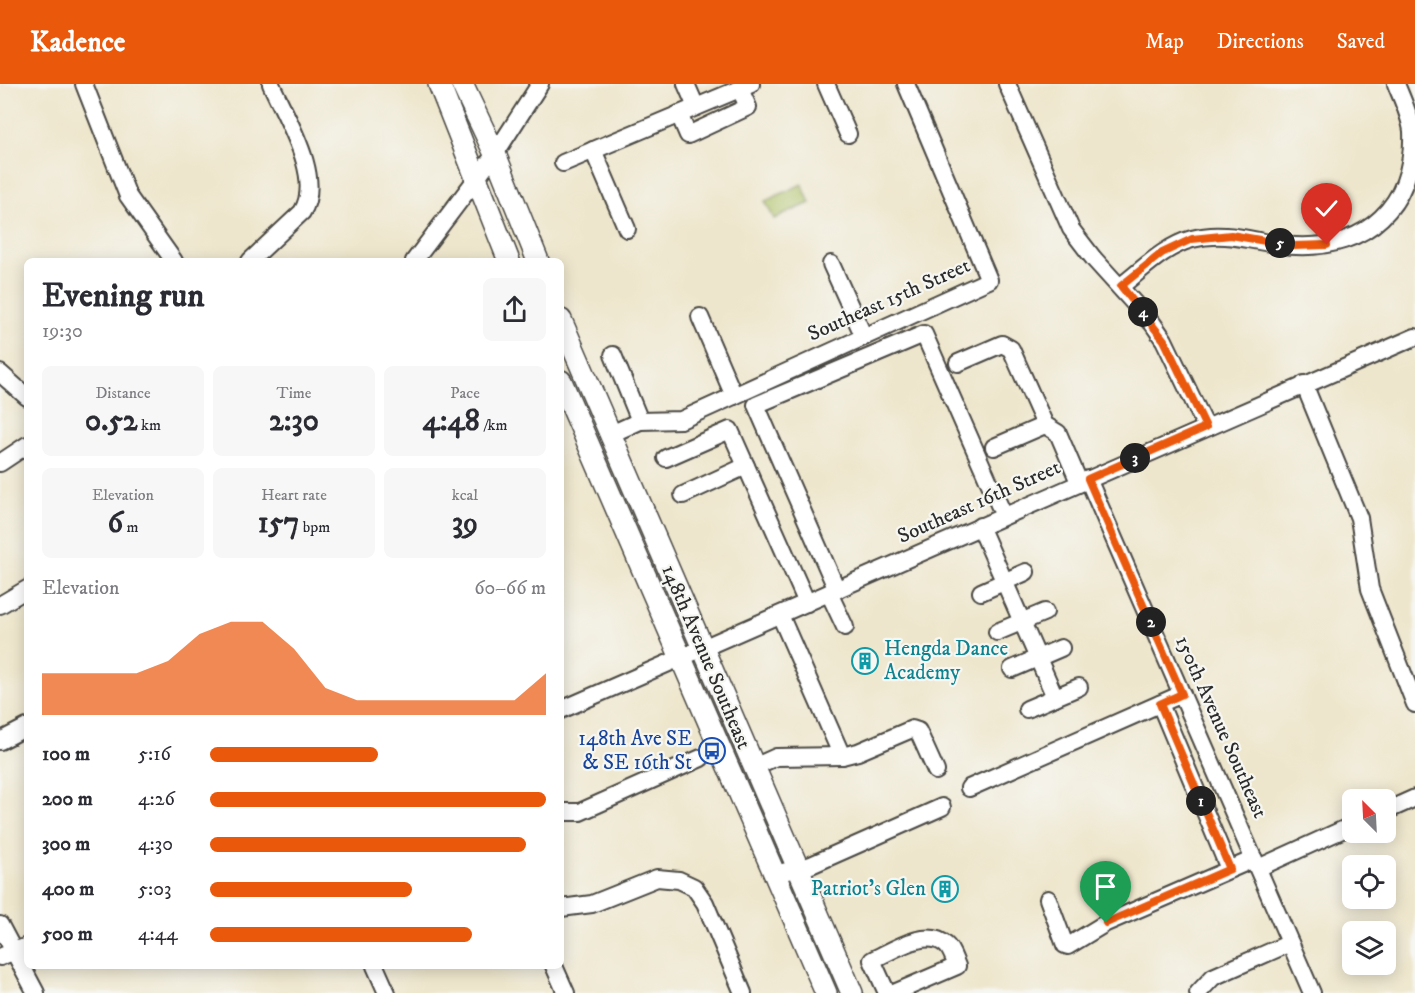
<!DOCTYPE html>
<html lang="en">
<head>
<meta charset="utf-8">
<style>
  :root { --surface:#fff; --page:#f7f7f7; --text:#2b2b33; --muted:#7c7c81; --accent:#ea580c }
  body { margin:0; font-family:"IM FELL DW Pica",serif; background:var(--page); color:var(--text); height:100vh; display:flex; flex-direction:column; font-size:22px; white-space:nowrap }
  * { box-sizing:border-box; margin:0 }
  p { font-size:20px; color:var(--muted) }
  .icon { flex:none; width:33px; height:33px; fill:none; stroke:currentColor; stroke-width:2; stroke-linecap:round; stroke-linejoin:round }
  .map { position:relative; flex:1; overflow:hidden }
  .details { position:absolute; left:24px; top:174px; width:540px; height:711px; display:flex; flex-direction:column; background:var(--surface); border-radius:9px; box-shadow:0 3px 15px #0003 }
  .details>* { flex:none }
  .needle { width:39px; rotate:336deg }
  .tools { position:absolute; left:1342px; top:705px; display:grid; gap:12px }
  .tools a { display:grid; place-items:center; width:54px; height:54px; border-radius:9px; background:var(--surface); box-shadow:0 3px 15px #0003; font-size:30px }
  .pin { position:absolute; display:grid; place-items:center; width:51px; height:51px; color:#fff; margin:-62px -26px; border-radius:50% 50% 50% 0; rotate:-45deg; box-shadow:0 0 6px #0007 }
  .pin .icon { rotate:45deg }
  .km { position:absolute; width:30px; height:30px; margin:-15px; border-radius:50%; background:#222; color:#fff; font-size:16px; line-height:30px; text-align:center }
  .round { display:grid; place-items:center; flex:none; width:63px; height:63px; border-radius:9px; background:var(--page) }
  .head { display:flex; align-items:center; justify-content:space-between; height:102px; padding:0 18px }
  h1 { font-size:33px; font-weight:800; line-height:45px }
  .stats { display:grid; grid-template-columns:repeat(3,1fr); gap:9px; height:102px; padding:6px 18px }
  .stats div { display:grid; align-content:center; border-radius:9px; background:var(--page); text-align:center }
  .stats b { font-size:30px; font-weight:800 }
  .stats small { font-size:16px; font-weight:400 }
  .stats p { font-size:16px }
  .chart { height:168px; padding:12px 18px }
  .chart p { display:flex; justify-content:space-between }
  .chart svg { width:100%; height:108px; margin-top:6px; fill:var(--accent); opacity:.7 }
  ul { padding:0 18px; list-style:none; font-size:20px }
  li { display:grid; grid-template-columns:96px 72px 1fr; align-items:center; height:45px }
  li i { height:15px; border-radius:8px; background:var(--accent) }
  header { display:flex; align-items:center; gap:36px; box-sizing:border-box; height:84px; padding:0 30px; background:var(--accent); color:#fff }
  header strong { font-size:28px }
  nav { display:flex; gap:33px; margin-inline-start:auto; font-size:21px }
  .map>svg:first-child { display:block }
</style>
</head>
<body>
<header>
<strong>Kadence</strong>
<nav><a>Map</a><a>Directions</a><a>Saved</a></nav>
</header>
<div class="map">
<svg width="1415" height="909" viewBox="0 0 1415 909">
  <rect width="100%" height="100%" fill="#f6f6f2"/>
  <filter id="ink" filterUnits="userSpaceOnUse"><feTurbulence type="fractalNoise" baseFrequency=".0167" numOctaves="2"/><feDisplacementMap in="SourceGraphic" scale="12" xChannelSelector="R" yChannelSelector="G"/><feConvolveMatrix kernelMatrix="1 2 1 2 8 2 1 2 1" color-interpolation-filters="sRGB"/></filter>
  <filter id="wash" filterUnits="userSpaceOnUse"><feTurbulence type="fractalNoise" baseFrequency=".008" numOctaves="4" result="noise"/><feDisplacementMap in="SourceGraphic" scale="24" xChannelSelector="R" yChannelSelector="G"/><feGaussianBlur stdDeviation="1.35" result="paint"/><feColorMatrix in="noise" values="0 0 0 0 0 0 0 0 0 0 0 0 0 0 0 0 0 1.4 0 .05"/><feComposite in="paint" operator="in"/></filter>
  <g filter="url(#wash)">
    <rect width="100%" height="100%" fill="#eee6cc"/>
    <path fill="#acc064" stroke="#6c7648" stroke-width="1.5" d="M802,100L810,119L774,135L765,117Z"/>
  </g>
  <g filter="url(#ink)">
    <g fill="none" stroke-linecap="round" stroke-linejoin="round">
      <defs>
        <g id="minor">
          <path d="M84,0L128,112L174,177"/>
          <path d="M686,0L696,23"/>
          <path d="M826,0L848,50"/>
          <path d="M1007,0L1071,145L1094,175L1153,240L1164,256L1206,343"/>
          <path d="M679,30L688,51L748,23L740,5"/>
          <path d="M593,66L627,145"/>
          <path d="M563,79L751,0"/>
          <path d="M250,177L302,128C324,94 286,34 271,0"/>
          <path d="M414,177L495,70L540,0"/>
          <path d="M831,180L864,253"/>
          <path d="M1121,202C1143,185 1165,162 1192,155C1229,145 1260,161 1296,162C1366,165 1415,122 1412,47C1410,31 1402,15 1396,0"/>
          <path d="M700,233L734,312"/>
          <path d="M613,271L640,337"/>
          <path d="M958,279L1002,260L1011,265L1045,341L1058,349L1079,398"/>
          <path d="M0,289L27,313"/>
          <path d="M1304,300L1359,434L1370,505L1415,620"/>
          <path d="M611,350L640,337L681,336L989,196L906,0"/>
          <path d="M994,363L1045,341"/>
          <path d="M666,374L730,346L807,519"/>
          <path d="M0,379L27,361"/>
          <path d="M1088,395L1312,909"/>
          <path d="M683,411L746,382"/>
          <path d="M980,442L1055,613"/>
          <path d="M837,506L756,321L924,250L1004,432"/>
          <path d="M981,508L1026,488"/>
          <path d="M829,509L845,543"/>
          <path d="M0,521L27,505"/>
          <path d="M780,531L842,672"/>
          <path d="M997,548L1045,528"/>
          <path d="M1012,585L1061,564"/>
          <path d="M1160,620L1229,785"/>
          <path d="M1027,625L1079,603"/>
          <path d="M561,626L1415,253"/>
          <path d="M0,657L27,643"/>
          <path d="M754,683L776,673L842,672L858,668L912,645L918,647L936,687"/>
          <path d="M969,704L1182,610"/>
          <path d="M1386,727L1415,714"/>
          <path d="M561,728H580L701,674"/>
          <path d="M1258,784L1353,741"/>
          <path d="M775,790L811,781L942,723"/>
          <path d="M1048,815L1065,861L1068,862L1106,839L1254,775"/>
          <path d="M561,824L592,820L657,794L679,796L694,803L705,819L743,909"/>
          <path d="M0,841L36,909"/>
          <path d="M0,873L27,862"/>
          <path d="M375,882L387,909"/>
          <path d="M554,882L566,909"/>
          <path d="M887,909L872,876C892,867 927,843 946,861C951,865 954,875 957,882L894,909"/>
          <path d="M1198,909L1213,893L1290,859"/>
        </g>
        <g id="major">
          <path d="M439,0L509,177"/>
          <path d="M462,0L495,70L538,177"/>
          <path d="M561,236L852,909"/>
          <path d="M561,297L826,909"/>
        </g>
      </defs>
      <use href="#minor" stroke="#484743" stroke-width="20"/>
      <use href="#major" stroke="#484743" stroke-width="24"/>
      <use href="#minor" stroke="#fff" stroke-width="16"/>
      <use href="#major" stroke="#fff" stroke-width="21"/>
    </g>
  </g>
  <g fill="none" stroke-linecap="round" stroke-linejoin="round" filter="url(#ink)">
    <defs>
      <path id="route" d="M1106,839L1230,785L1160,620L1182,610L1088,395L1206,343L1164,256L1121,202L1162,169L1192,155L1231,151L1294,162L1327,161"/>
    </defs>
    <use href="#route" stroke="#fff" stroke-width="12"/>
    <use href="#route" stroke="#ea580c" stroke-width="8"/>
  </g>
  <defs>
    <symbol id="building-ring" viewBox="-11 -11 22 22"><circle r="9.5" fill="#f6f6f2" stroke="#0f9aa8" stroke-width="1.5"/><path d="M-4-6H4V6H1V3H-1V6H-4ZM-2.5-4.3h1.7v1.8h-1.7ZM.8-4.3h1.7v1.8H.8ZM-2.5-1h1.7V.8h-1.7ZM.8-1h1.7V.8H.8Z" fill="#0f9aa8"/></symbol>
    <symbol id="bus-ring" viewBox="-11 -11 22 22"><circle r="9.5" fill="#f6f6f2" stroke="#1a4fb4" stroke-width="1.5"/><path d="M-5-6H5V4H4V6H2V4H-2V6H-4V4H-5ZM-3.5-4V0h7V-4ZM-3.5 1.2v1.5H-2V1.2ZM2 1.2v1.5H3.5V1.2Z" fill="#1a4fb4"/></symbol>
  </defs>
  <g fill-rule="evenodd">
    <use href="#building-ring" x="850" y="562" width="30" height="30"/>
    <use href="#bus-ring" x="697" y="652" width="30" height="30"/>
    <use href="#building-ring" x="930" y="790" width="30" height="30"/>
  </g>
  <g text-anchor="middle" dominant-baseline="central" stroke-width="4.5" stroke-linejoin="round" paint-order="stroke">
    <g font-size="21" fill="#2b2b2b" stroke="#f6f6f2">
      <text transform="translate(889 216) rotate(-24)">Southeast 15th Street</text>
      <text transform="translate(979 418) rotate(-24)">Southeast 16th Street</text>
      <text transform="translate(706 573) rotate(67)">148th Avenue Southeast</text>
      <text transform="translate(1221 643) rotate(66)">150th Avenue Southeast</text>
    </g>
    <g font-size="21" fill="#0d838f" stroke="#f6f6f2" text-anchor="start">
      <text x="884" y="565">Hengda Dance<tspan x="884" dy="24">Academy</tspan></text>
      <text x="926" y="805" text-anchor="end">Patriot's Glen</text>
    </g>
    <g font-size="21" fill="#164399" stroke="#f6f6f2" text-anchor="end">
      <text x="692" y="655">148th Ave SE<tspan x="692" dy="24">&amp; SE 16th St</tspan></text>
    </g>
  </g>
</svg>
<div class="tools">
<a><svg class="needle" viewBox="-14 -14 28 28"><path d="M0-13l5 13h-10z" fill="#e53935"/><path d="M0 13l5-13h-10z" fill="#7c7c81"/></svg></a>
<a><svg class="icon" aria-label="locate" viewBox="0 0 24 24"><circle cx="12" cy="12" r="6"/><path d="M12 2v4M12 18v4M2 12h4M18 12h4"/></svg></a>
<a><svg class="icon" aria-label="layers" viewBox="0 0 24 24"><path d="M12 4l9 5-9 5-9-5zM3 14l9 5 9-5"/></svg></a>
</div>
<div class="pin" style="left:1106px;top:839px;background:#1e9e55"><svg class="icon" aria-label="arrive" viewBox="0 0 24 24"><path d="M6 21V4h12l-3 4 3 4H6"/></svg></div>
<div class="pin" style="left:1327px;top:161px;background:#d93025"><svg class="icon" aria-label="check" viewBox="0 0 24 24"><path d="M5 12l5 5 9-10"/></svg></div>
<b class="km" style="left:1201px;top:717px">1</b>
<b class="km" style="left:1151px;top:538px">2</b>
<b class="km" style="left:1135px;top:374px">3</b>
<b class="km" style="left:1143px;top:228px">4</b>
<b class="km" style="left:1280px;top:159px">5</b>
<section class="details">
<div class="head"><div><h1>Evening run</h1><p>19:30</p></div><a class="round"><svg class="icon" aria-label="share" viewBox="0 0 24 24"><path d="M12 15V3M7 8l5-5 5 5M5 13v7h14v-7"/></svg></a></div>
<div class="stats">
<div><p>Distance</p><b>0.52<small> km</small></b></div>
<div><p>Time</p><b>2:30</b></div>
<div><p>Pace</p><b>4:48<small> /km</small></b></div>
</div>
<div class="stats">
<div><p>Elevation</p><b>6<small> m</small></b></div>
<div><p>Heart rate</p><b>157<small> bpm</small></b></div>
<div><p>kcal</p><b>39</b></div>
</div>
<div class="chart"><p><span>Elevation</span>60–66 m</p>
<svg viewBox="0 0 160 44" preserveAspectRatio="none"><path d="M0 44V27L10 27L20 27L30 27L40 22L50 11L60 6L70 6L80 17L90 33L100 38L110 38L120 38L130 38L140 38L150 38L160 27V44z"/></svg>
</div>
<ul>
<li><b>100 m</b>5:16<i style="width:50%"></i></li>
<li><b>200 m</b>4:26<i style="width:100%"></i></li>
<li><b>300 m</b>4:30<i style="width:94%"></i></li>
<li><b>400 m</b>5:03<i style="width:60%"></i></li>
<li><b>500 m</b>4:44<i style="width:78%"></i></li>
</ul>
</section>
</div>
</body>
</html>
